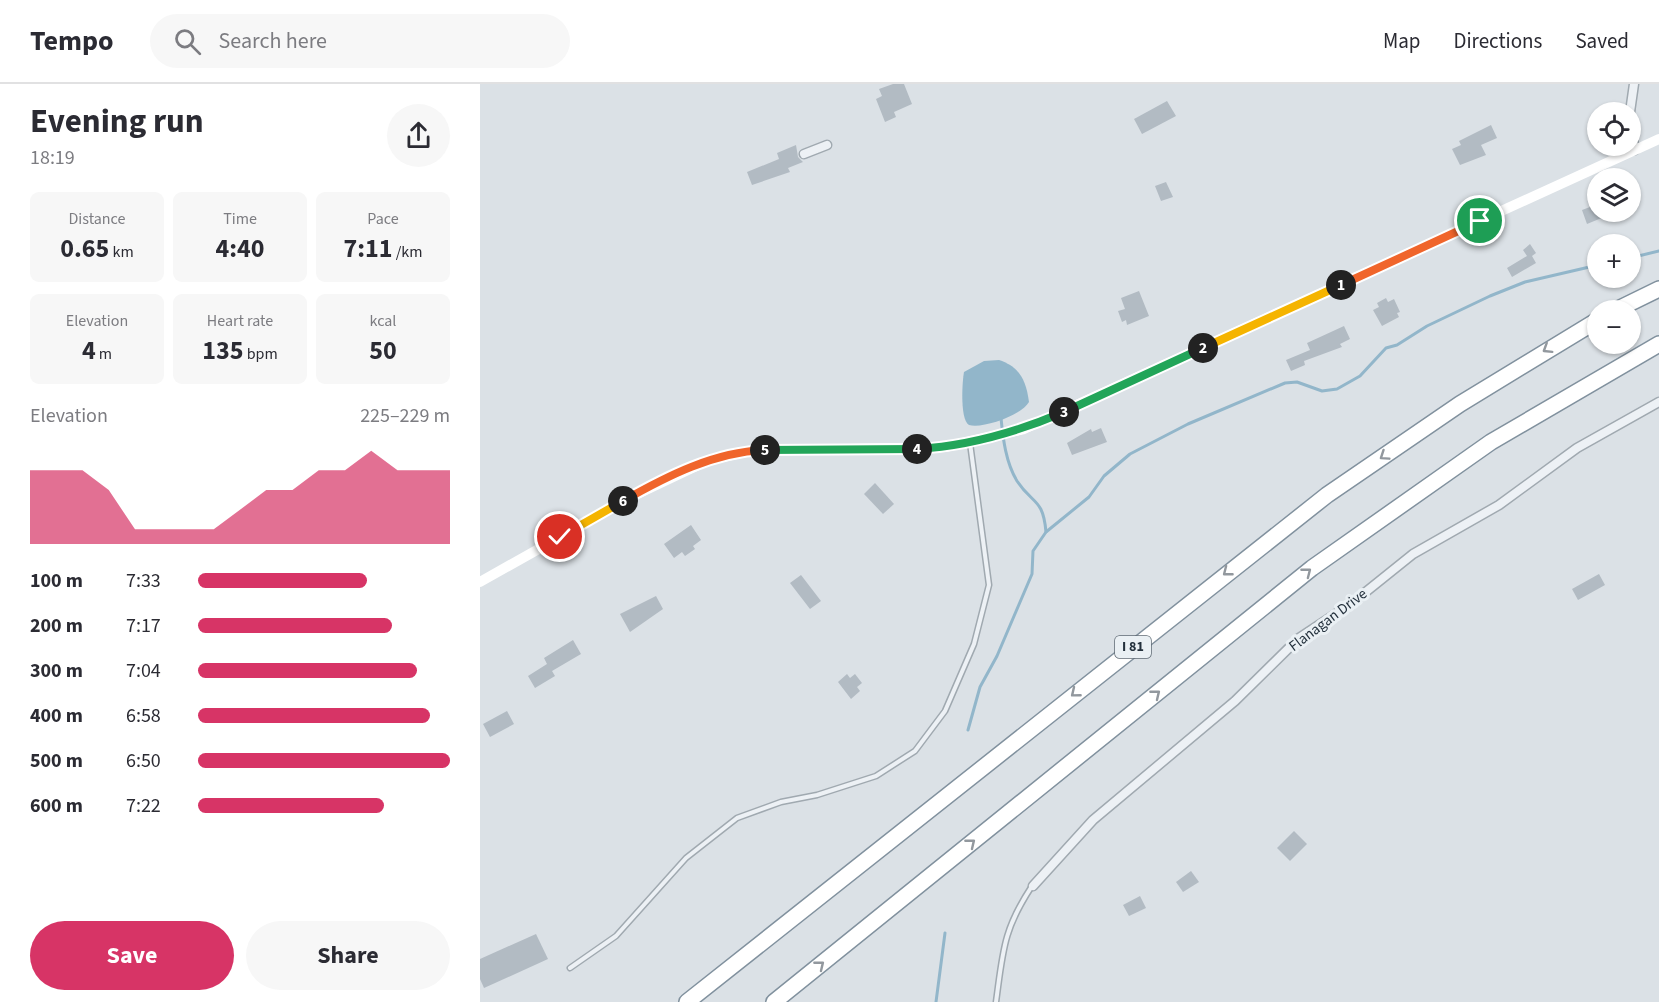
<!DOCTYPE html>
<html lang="en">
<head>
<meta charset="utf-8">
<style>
  :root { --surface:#fff; --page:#f7f7f7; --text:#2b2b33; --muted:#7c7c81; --line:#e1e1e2; --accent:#d73466 }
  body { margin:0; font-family:"Source Sans 3",sans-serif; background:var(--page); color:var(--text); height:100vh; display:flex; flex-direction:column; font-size:22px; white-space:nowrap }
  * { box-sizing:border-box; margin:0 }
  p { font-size:20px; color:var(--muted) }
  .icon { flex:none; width:33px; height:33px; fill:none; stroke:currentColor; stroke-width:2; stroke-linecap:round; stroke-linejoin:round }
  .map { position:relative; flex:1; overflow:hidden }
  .details { display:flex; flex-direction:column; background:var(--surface); width:480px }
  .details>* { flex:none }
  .controls { position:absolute; left:1107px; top:18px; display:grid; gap:12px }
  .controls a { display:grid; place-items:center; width:54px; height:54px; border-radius:50%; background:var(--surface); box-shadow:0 2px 4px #0004; font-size:30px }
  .pin { position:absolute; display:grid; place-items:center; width:51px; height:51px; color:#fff; margin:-26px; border:3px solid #fff; border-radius:50%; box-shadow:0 2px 6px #0007 }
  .km { position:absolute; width:30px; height:30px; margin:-15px; border-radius:50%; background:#222; color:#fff; font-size:16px; line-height:30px; text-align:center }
  .round { display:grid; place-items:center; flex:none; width:63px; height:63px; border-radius:32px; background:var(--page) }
  .summary { display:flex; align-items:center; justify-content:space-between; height:102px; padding:0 30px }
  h1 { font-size:33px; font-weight:700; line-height:45px }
  .stats { display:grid; grid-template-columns:repeat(3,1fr); gap:9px; height:102px; padding:6px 30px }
  .stats div { display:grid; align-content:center; border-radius:9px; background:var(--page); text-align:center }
  .stats b { font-size:26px; font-weight:700 }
  .stats small { font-size:16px; font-weight:400 }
  .stats p { font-size:16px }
  .chart { height:168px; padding:12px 30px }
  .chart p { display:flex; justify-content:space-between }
  .chart svg { width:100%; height:108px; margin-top:6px; fill:var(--accent); opacity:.7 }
  .cta { display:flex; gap:12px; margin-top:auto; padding:12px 30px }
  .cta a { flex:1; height:69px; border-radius:36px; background:var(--accent); color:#fff; font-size:24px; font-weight:700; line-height:69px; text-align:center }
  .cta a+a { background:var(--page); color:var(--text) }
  ul { padding:0 30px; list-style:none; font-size:20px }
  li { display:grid; grid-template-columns:96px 72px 1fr; align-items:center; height:45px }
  li i { height:15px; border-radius:8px; background:var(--accent) }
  header { display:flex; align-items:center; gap:36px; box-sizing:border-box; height:84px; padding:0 30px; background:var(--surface); border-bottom:2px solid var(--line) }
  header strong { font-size:28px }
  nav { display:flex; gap:33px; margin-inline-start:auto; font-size:21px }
  .search { width:420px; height:54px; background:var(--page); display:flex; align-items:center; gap:15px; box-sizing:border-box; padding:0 21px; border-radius:33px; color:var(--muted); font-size:22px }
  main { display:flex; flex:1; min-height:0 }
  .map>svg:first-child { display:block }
</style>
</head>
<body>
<header>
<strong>Tempo</strong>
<div class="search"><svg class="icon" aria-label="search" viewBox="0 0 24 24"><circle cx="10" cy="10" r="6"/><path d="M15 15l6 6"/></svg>Search here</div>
<nav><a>Map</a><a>Directions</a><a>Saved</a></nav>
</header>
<main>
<section class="details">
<div class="summary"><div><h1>Evening run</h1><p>18:19</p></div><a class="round"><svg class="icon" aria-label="share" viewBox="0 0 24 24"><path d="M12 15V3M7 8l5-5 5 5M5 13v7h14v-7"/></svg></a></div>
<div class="stats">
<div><p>Distance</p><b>0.65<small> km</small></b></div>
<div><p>Time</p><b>4:40</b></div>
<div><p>Pace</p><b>7:11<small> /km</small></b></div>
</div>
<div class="stats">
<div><p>Elevation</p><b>4<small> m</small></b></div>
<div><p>Heart rate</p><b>135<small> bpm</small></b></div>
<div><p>kcal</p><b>50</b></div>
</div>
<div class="chart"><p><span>Elevation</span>225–229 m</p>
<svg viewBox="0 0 160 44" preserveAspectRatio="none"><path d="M0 44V14L10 14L20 14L30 22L40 38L50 38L60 38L70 38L80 30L90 22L100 22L110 14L120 14L130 6L140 14L150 14L160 14V44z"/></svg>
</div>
<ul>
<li><b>100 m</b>7:33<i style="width:67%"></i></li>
<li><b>200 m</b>7:17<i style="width:77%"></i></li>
<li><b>300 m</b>7:04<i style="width:87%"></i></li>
<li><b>400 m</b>6:58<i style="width:92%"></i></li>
<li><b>500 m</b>6:50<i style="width:100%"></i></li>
<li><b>600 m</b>7:22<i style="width:74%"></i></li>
</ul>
<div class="cta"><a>Save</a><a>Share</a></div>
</section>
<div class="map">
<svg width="1179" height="918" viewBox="0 0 1179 918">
  <rect width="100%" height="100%" fill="#dbe1e6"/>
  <path fill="#92b6ca" d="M519,276C540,283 546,296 549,318C542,331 503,345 489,341C480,336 482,299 484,288L504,277Z"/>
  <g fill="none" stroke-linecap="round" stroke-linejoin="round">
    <g stroke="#92b6ca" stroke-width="3">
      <path d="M1150,174L1179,167"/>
      <path d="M521,334C523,355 526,379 537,397C553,421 563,414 566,448"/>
      <path d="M488,646L500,603L517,572L552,490L553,467L566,448L609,413L624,392L650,370L708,340L805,299L817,298L842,307L857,305L880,292L906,264L917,261L947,242L1010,212L1045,198L1118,181"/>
      <path d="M456,918L465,849"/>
    </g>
  </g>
  <g fill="#b2bbc3">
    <path d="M413,0H424L432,20L414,28L416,33L405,38L396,15L402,12L399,5Z"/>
    <path d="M687,17L696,32L662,50L654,35Z"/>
    <path d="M1011,41L1017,54L1001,61L1006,71L980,81L972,65L981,61L979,57Z"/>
    <path d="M316,61L318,73L323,78L308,84L310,88L272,101L267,88L299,75L297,69Z"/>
    <path d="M686,98L693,113L681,117L675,102Z"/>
    <path d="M1118,120V128H1136L1107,140L1102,126Z"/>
    <path d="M1050,160L1056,169L1052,172L1056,179L1032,193L1027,184L1047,172L1043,166Z"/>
    <path d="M659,207L669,232L647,241L646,236L642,238L638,227L645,225L641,214Z"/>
    <path d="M906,214L908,218L914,215L920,228L917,229L919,233L902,242L893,226L899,223L897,219Z"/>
    <path d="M864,242L870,255L860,260L862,263L824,277L825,281L811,287L806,276L830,266L827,259Z"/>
    <path d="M621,344L627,358L592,371L587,359L611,345L612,348Z"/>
    <path d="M395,399L414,420L403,430L384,410Z"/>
    <path d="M211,441L221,456L213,462L215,465L205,472L202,468L194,474L184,460Z"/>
    <path d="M1119,490L1125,501L1098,516L1092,505Z"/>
    <path d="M321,491L341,517L330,525L310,499Z"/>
    <path d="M176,512L183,525L150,548L140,530Z"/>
    <path d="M93,556L101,570L72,587L75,592L55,604L48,592L67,580L64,574Z"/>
    <path d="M367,590L370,594L375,590L382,599L377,603L380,607L371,615L358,598Z"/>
    <path d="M27,627L34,640L10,653L3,640Z"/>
    <path d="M814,747L827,760L810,777L797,764Z"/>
    <path d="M711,787L719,798L703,808L696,798Z"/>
    <path d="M660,812L666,824L649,832L643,821Z"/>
    <path d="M56,850L68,875L4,904L0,895V875Z"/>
  </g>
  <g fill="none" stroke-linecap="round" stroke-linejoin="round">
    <defs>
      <g id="lane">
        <path d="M90,884L136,852L206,774L257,734L301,718L337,711L396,692L435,667L465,627L494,560L509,501L490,359"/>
        <path d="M516,918C523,867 523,846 552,802"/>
      </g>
      <g id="street">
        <path d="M1150,28L1154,0"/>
        <path d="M1150,40L1155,66"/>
        <path d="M324,70L347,61"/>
        <path d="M553,802L613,736L755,617L819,554L872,519L933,470L1019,421L1097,364L1179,318"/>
      </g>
      <g id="highway">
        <path d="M1136,226L1179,205"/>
        <path d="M207,918L847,411L980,320L1118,236"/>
        <path d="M294,918L832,484L1011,358L1179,260"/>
      </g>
    </defs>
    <use href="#lane" stroke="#a0a9b0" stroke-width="7"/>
    <use href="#street" stroke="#a0a9b0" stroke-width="11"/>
    <use href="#highway" stroke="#81919e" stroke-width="18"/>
    <use href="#lane" stroke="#edf1f5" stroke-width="4"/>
    <use href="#street" stroke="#edf1f5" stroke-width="8"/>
    <path stroke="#fff" stroke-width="10" d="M0,498L151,413L229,376L270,367L465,363L544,345L1179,55"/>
    <use href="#highway" stroke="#fff" stroke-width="15"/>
  </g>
  <defs><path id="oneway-chevron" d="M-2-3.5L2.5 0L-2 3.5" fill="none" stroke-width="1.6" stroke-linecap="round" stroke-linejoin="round" transform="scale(1.5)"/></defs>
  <g stroke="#92989e">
    <use href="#oneway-chevron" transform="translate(1067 265) rotate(148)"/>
    <use href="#oneway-chevron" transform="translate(904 372) rotate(146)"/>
    <use href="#oneway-chevron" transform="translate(747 488) rotate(142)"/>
    <use href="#oneway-chevron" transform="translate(827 488) rotate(-38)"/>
    <use href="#oneway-chevron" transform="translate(595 609) rotate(141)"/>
    <use href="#oneway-chevron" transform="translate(676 610) rotate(-39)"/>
    <use href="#oneway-chevron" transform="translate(491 759) rotate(-39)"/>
    <use href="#oneway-chevron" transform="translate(340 881) rotate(-39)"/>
  </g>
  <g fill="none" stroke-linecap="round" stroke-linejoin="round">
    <defs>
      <path id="split-1" d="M861,201L1000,137"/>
      <path id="split-2" d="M723,264L861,201"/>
      <path id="split-3" d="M584,328L723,264"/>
      <path id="split-4" d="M437,365C489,362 537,348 584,328"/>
      <path id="split-5" d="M285,366L437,365"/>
      <path id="split-6" d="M143,417C187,392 234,368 285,366"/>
      <path id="split-7" d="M80,453L143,417"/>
    </defs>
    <use href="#split-1" stroke="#fff" stroke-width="12"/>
    <use href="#split-2" stroke="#fff" stroke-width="12"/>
    <use href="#split-3" stroke="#fff" stroke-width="12"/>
    <use href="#split-4" stroke="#fff" stroke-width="12"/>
    <use href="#split-5" stroke="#fff" stroke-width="12"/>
    <use href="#split-6" stroke="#fff" stroke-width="12"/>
    <use href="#split-7" stroke="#fff" stroke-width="12"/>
    <use href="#split-1" stroke="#f0652b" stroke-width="8"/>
    <use href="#split-2" stroke="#f5b400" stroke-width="8"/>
    <use href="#split-3" stroke="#22a559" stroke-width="8"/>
    <use href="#split-4" stroke="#22a559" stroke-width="8"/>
    <use href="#split-5" stroke="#22a559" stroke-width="8"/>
    <use href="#split-6" stroke="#f0652b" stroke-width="8"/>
    <use href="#split-7" stroke="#f5b400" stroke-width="8"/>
  </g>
  <g text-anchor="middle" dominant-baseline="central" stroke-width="6" stroke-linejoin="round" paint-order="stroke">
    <rect fill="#eaf0f4" stroke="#5f6a74" stroke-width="1.5" x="635" y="552" width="36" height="22" rx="4.5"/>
    <g font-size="14" font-weight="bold" fill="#24313d">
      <text x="653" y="563">I 81</text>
    </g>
    <g font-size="15" fill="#24313d" stroke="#eaf0f4">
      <text transform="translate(848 536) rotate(-37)">Flanagan Drive</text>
    </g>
  </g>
</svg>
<div class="controls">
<a><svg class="icon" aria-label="locate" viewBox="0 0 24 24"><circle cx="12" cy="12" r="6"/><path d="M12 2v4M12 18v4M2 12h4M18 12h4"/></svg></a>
<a><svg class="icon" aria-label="layers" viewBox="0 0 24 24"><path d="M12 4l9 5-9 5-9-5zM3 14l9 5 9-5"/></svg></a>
<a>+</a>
<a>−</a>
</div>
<div class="pin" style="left:1000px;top:137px;background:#1e9e55"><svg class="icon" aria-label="arrive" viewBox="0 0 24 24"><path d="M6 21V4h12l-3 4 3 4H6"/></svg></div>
<div class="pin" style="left:80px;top:453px;background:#d93025"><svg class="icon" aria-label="check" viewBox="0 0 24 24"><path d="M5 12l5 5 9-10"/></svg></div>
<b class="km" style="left:861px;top:201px">1</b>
<b class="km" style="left:723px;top:264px">2</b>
<b class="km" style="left:584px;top:328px">3</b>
<b class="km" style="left:437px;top:365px">4</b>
<b class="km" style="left:285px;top:366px">5</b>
<b class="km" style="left:143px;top:417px">6</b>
</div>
</main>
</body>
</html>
